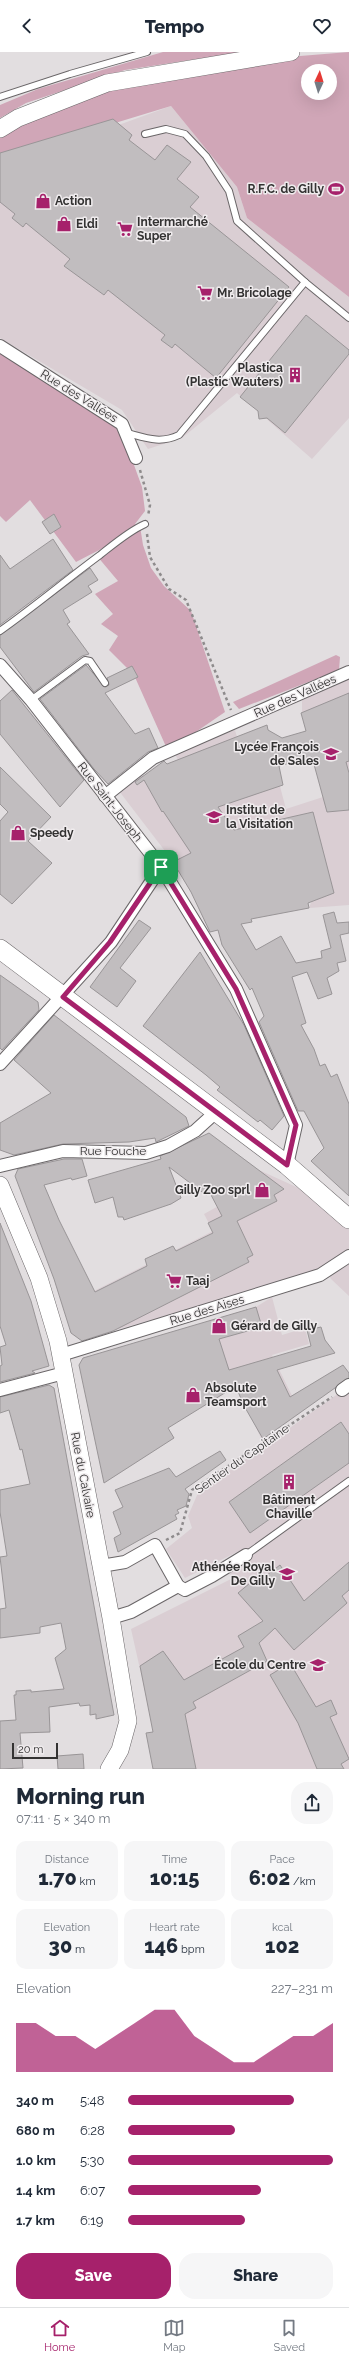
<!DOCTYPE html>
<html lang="en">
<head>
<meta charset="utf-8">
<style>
  :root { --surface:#fff; --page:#f6f6f7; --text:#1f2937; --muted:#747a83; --line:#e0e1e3; --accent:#a6216b }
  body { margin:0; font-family:Raleway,sans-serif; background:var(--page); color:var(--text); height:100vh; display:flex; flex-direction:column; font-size:15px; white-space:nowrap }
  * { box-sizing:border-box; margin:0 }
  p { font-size:13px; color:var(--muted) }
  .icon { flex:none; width:22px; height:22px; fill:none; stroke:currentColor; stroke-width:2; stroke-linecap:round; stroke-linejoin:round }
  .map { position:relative; height:1717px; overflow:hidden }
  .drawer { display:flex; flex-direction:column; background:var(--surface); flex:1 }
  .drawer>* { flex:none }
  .needle { width:26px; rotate:4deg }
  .fabs { position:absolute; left:301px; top:12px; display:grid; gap:8px }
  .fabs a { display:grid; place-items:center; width:36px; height:36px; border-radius:50%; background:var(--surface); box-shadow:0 4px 16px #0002; font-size:20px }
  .scale { position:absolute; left:12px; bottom:10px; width:46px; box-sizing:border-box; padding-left:4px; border:2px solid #333232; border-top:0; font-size:11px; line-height:14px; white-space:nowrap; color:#333232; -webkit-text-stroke:3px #efebed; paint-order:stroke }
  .pin { position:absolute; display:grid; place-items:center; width:34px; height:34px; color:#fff; margin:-17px; border-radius:8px; box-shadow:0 2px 6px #0006 }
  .round { display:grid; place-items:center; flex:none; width:42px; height:42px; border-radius:16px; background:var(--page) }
  .head { display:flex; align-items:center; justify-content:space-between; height:68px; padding:0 16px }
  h1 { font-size:22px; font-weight:800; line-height:30px }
  .metrics { display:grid; grid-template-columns:repeat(3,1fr); gap:6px; height:68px; padding:4px 16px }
  .metrics div { display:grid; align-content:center; border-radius:10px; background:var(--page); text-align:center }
  .metrics b { font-size:20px; font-weight:800 }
  .metrics small { font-size:11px; font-weight:400 }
  .metrics p { font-size:11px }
  .chart { height:112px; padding:8px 16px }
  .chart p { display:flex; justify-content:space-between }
  .chart svg { width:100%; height:72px; margin-top:4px; fill:var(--accent); opacity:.7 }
  .cta { display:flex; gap:8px; margin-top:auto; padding:8px 16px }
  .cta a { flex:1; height:46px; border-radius:16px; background:var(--accent); color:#fff; font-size:16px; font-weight:800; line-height:46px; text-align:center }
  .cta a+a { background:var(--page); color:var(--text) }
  ul { padding:0 16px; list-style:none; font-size:13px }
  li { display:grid; grid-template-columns:64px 48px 1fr; align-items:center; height:30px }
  li i { height:10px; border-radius:5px; background:var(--accent) }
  header { display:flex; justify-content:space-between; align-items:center; height:52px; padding:0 16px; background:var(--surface); font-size:18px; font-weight:800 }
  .menu { display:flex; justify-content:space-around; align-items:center; height:56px; border-top:1px solid var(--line); background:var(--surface); font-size:11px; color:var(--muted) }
  .menu a { display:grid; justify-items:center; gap:2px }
  .menu .on { color:var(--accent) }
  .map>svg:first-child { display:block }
</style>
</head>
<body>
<header><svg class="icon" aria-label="back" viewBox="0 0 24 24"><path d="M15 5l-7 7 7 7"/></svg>Tempo<svg class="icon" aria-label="heart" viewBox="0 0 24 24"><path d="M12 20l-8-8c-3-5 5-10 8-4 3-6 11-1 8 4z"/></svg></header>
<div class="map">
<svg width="349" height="1717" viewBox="0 0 349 1717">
  <rect width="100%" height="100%" fill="#e2dee0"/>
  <g fill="#daced3">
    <path d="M171,54L237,135L247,166L349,245V366L312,407L237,341L182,386L148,397L122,358L0,286V106L113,75Z"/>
    <path d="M349,627V853L309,856L312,848L178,816L119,739L141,721L155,747L189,729L174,700L235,678L245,714L269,693L286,757L323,745L302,660V642Z"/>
    <path d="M259,1118L303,1138L349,1174V1244L331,1227L327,1219L115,1278L109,1276L92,1240L213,1179L204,1162L240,1142Z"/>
    <path d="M272,1245L282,1283L305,1276L309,1292L272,1303L300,1360L262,1388L235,1332L193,1274L256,1255Z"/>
    <path d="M349,1334V1717H157L155,1684L131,1577L233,1526L228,1519L250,1506L241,1498L185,1526L166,1497L192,1476L188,1464L198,1441Z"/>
  </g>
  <g fill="#d0a6b7" fill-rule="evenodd">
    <path d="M163,0H243L125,18L26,51L0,66V53L38,37Z"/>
    <path d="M349,0V245L247,166L237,135L171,54L0,106V83L93,37L216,11ZM308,19H330V41H308Z"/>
    <path d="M0,299L118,369L142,435L145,459L135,472L140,474L143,493L151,516L164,534L191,559L225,660L168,699L134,623L109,598L118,584L101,572L113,562L95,542L118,529L97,504L129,477L103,496L76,510L30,448L6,470L0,464Z"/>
    <path d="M336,603L340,605L339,618L239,657L233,650Z"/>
  </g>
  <g fill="#c1bdbf" stroke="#999597">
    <path d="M113,67L132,83L129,88L155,108L167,93L191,110L177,127L199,145L190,155L289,235L216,326L175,292L172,296L161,288L165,283L108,238L104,243L64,214L70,207L26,171L23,175L12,166L15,162L0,150V101Z"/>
    <path d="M306,263L349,298V302L285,381L267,366L259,367L258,359L240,345Z"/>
    <path d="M54,462L61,475L50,482L42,470Z"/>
    <path d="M53,487L73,518L0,573V503L10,517Z"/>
    <path d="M90,516L98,528L88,534L92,540L63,558L70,570L67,572L89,602L82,604L34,640L0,595V583Z"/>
    <path d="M86,613L105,635L109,633L107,626L132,614L138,625L105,641L135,682L149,676L158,696L148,700L108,732L94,717L40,647Z"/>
    <path d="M12,638L84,728L60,755L0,682V649Z"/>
    <path d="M349,641V709L346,710L349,721V758L327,760L312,705L279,714L283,733L218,755L234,778L313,760L334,841L308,851L309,856L251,867L252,870L241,872L256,898L281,884L296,911L322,906L321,899L331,896L323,863L334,860L337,871L349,870V881L340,883L346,909L337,911L339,919L327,926L332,942L318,947L307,920L292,925L306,971L301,973L314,997L320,1014L325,1012L331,1025L337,1022L349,1052V1144L311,1109L324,1096L304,1059H298L259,970L264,964L252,936L250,938L222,893L218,878L210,880L191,840L173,810L191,801L163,759L162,760L144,728L137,733L135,730L164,709L167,712L267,673L268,678L282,686L306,679L301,661Z"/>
    <path d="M0,715L51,765L28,789L52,811L12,852L0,842V769L8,760L0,752Z"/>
    <path d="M139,868L151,876L120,916L136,929L117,955L90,935Z"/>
    <path d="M200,900L244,973L284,1064L272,1078L260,1068L258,1070L217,1038L220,1035L206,1023L143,974Z"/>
    <path d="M0,923L38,950L39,958L2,998L0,996Z"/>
    <path d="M54,963L186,1065L189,1074L156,1090L155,1086L129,1090L63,1092L14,1103L0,1098V1071L51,1041L14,1008Z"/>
    <path d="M209,1081L284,1137L274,1143L277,1149L237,1169L253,1203L247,1206L249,1210L113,1279L82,1289L71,1281L54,1227L15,1124L18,1117L64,1107H82L87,1124L72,1128L71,1126L44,1133L59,1168L95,1240L147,1214L145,1207L173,1194L176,1199L213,1181L208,1171L222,1164L210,1141L206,1143L169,1115L181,1146L171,1152L124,1168L123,1165H118L113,1145L95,1151L88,1128L161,1107L160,1104Z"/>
    <path d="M0,1171L31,1249L49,1314L32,1319L35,1321L0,1330V1314L2,1313L0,1295L6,1293L0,1274Z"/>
    <path d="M256,1255L262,1275L219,1287L229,1318L311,1294L307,1278L321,1275L325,1288L335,1301L277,1318L290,1345L343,1313L349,1321V1326L263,1387L243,1352L236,1334L168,1376L174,1386L104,1431L79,1313L83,1306Z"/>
    <path d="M49,1333L54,1336L114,1663L96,1667V1662L90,1663V1653L80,1654L79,1651L49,1655L50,1680L20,1681L23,1716L0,1717V1669L16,1668L14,1643H16V1639L31,1638V1640L64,1637L55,1606L66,1597L61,1571L40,1575V1581L0,1586V1557L6,1556L0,1505L7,1504L0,1460V1438L30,1432L22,1397L20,1398L9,1358L0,1361V1345Z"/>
    <path d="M341,1370L349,1382V1411L250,1481L229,1450Z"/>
    <path d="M220,1399L226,1408L185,1437L189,1442L186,1454L177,1458L179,1461L175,1463L177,1467L118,1500L114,1486L121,1482L113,1460L123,1455L115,1438L169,1416L176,1425Z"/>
    <path d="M349,1510V1538L342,1544L347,1551L294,1598L275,1576L259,1591L267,1609L193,1650L196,1656L185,1662L196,1717H153L146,1681L153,1680L140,1614L163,1599L184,1628L244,1595L238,1584L263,1569L238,1541L250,1531L253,1534L280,1513L304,1549Z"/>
    <path d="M290,1611L316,1655L331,1648L337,1662L330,1665L349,1707L341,1712L344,1717H317L298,1671L270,1623Z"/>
    <path d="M83,1702L84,1717H58L57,1704Z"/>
  </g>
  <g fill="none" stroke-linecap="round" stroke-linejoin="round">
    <defs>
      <g id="lane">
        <path d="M0,45L70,22L147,0"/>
        <path d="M305,230L349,266"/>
        <path d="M127,381C146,386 160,392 179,383L305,230L237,169L229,139L206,104L185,82L166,77L145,82"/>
        <path d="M0,579C34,555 66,528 100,503C114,492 129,479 145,472"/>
        <path d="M31,648L85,608L90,609L105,631"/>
        <path d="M246,1503L349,1429"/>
      </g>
      <g id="street">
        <path d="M0,294L122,372L136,406"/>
        <path d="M0,613L31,648L161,815L236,937L296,1073L287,1113"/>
        <path d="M105,744L153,706L349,620"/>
        <path d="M0,1012L111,890L161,815"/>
        <path d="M0,1114L63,1099L146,1101L168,1094L195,1079L216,1060"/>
        <path d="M61,1303L320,1223L349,1204"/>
        <path d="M0,1338L64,1321"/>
        <path d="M342,1338L349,1333"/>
        <path d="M101,1514L125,1510L155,1493L178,1534L131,1560L111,1566"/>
        <path d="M178,1534L185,1538L212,1524L246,1503"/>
      </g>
      <g id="secondary">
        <path d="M0,77L18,66L107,31L291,0"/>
        <path d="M0,1133L39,1226L58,1289L111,1566L128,1669L120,1698L109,1717"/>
      </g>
      <path id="primary" d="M0,897L287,1113L349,1167"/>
    </defs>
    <use href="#lane" stroke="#6a6668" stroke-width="8"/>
    <use href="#street" stroke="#6a6668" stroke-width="14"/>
    <use href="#secondary" stroke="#6a6668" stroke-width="18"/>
    <use href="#primary" stroke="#6a6668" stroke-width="20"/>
    <g stroke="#8e8b8c" stroke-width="2.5" stroke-dasharray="3 3" stroke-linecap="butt">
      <path d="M140,418L150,453L148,464"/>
      <path d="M147,482L150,505L169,537L186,548L231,658"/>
      <path d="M166,1488L180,1481L192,1438L332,1345"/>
    </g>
    <use href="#lane" stroke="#fff" stroke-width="6"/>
    <use href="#street" stroke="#fff" stroke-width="12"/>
    <use href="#secondary" stroke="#fff" stroke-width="17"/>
    <use href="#primary" stroke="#fff" stroke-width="19"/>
  </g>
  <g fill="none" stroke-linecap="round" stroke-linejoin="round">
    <defs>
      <path id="route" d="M161,815L236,937L296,1073L287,1113L63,945L110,890Z"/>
    </defs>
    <use href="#route" stroke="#fff" stroke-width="8"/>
    <use href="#route" stroke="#a6216b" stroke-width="5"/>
  </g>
  <defs>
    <symbol id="stadium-bare" viewBox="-9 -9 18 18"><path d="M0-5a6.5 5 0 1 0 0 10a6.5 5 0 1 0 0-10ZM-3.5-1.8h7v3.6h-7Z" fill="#a6216b" stroke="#efebed" stroke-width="2.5" paint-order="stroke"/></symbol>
    <symbol id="shop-bare" viewBox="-9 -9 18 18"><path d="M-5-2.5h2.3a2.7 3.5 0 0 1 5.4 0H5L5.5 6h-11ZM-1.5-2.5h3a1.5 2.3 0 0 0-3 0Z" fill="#a6216b" stroke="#efebed" stroke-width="2.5" paint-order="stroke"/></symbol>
    <symbol id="supermarket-bare" viewBox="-9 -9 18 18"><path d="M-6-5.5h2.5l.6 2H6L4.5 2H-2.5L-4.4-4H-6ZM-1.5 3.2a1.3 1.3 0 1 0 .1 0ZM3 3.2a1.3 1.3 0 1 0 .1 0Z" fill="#a6216b" stroke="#efebed" stroke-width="2.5" paint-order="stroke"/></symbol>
    <symbol id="building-bare" viewBox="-9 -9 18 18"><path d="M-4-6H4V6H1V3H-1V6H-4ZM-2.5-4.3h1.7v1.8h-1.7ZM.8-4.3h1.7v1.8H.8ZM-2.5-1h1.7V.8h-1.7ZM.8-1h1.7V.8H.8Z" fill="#a6216b" stroke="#efebed" stroke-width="2.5" paint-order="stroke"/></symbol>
    <symbol id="school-bare" viewBox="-9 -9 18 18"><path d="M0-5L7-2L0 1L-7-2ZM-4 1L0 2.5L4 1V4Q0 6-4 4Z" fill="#a6216b" stroke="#efebed" stroke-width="2.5" paint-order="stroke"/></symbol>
  </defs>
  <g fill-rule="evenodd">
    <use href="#stadium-bare" x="325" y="126" width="22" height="22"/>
    <use href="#shop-bare" x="32" y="138" width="22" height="22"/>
    <use href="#shop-bare" x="53" y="161" width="22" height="22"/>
    <use href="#supermarket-bare" x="114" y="166" width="22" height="22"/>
    <use href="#supermarket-bare" x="194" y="230" width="22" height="22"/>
    <use href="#building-bare" x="284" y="312" width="22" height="22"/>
    <use href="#school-bare" x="320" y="691" width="22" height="22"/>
    <use href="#school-bare" x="203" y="754" width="22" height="22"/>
    <use href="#shop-bare" x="7" y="770" width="22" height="22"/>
    <use href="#shop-bare" x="251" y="1127" width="22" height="22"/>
    <use href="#supermarket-bare" x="163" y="1218" width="22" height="22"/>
    <use href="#shop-bare" x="208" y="1263" width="22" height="22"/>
    <use href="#shop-bare" x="182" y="1332" width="22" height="22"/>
    <use href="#building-bare" x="278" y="1419" width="22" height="22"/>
    <use href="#school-bare" x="276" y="1511" width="22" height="22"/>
    <use href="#school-bare" x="307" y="1602" width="22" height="22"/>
  </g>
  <g text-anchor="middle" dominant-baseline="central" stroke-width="3" stroke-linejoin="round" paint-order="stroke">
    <g font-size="12" font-weight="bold" fill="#333232" stroke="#efebed" text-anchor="start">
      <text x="324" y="137" text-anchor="end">R.F.C. de Gilly</text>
      <text x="55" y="149">Action</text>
      <text x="137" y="170">Intermarché<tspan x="137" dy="14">Super</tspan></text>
      <text x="76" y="172">Eldi</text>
      <text x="217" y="241">Mr. Bricolage</text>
      <text x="283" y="316" text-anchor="end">Plastica<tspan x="283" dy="14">(Plastic Wauters)</tspan></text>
      <text x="319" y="695" text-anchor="end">Lycée François<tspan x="319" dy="14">de Sales</tspan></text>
      <text x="226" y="758">Institut de<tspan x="226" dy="14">la Visitation</tspan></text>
      <text x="30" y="781">Speedy</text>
      <text x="250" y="1138" text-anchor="end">Gilly Zoo sprl</text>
      <text x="186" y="1229">Taaj</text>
      <text x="231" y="1274">Gérard de Gilly</text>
      <text x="205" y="1336">Absolute<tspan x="205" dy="14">Teamsport</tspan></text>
      <text x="289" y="1448" text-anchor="middle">Bâtiment<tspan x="289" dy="14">Chaville</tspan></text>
      <text x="275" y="1515" text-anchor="end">Athénée Royal<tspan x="275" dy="14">De Gilly</tspan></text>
      <text x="306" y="1613" text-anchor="end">École du Centre</text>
    </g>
    <g font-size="12" fill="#333232" stroke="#efebed">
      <text transform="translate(79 344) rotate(32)">Rue des Vallées</text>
      <text transform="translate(295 644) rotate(-24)">Rue des Vallées</text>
      <text transform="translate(110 750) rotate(52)">Rue Saint-Joseph</text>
      <text x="113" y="1099">Rue Fouche</text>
      <text transform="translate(207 1258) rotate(-17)">Rue des Aises</text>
      <text transform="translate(242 1407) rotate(-35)">Sentier du Capitaine</text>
      <text transform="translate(83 1423) rotate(79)">Rue du Calvaire</text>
    </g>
  </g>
</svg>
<div class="fabs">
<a><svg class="needle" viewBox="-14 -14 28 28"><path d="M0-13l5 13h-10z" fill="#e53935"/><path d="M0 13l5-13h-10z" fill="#747a83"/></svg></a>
</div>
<div class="scale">20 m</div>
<div class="pin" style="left:161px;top:815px;background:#1e9e55"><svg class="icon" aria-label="arrive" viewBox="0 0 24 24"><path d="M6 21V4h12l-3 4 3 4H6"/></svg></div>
</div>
<section class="drawer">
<div class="head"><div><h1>Morning run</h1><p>07:11 · 5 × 340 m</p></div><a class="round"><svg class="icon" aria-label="share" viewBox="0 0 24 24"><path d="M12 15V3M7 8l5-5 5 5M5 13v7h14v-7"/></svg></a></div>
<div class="metrics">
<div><p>Distance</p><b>1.70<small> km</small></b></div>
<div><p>Time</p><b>10:15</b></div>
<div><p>Pace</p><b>6:02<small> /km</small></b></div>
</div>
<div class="metrics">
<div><p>Elevation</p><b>30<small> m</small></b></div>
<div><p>Heart rate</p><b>146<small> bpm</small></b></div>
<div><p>kcal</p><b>102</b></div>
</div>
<div class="chart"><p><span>Elevation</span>227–231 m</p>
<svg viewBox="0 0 160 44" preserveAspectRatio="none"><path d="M0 44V14L10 14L20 22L30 22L40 30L50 22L60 14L70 6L80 6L90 22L100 30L110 38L120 38L130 30L140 22L150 22L160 14V44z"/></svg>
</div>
<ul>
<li><b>340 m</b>5:48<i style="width:81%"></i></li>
<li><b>680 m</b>6:28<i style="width:52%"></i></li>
<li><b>1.0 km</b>5:30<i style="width:100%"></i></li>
<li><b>1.4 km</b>6:07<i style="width:65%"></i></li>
<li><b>1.7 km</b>6:19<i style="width:57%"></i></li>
</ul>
<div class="cta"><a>Save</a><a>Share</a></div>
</section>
<nav class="menu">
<a class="on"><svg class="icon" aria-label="home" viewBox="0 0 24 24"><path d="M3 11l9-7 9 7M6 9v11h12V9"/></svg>Home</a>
<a><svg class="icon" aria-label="map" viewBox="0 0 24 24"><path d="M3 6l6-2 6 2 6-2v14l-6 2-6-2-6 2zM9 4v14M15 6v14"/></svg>Map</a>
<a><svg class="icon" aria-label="saved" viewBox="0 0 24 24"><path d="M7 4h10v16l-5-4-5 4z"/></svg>Saved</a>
</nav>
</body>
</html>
